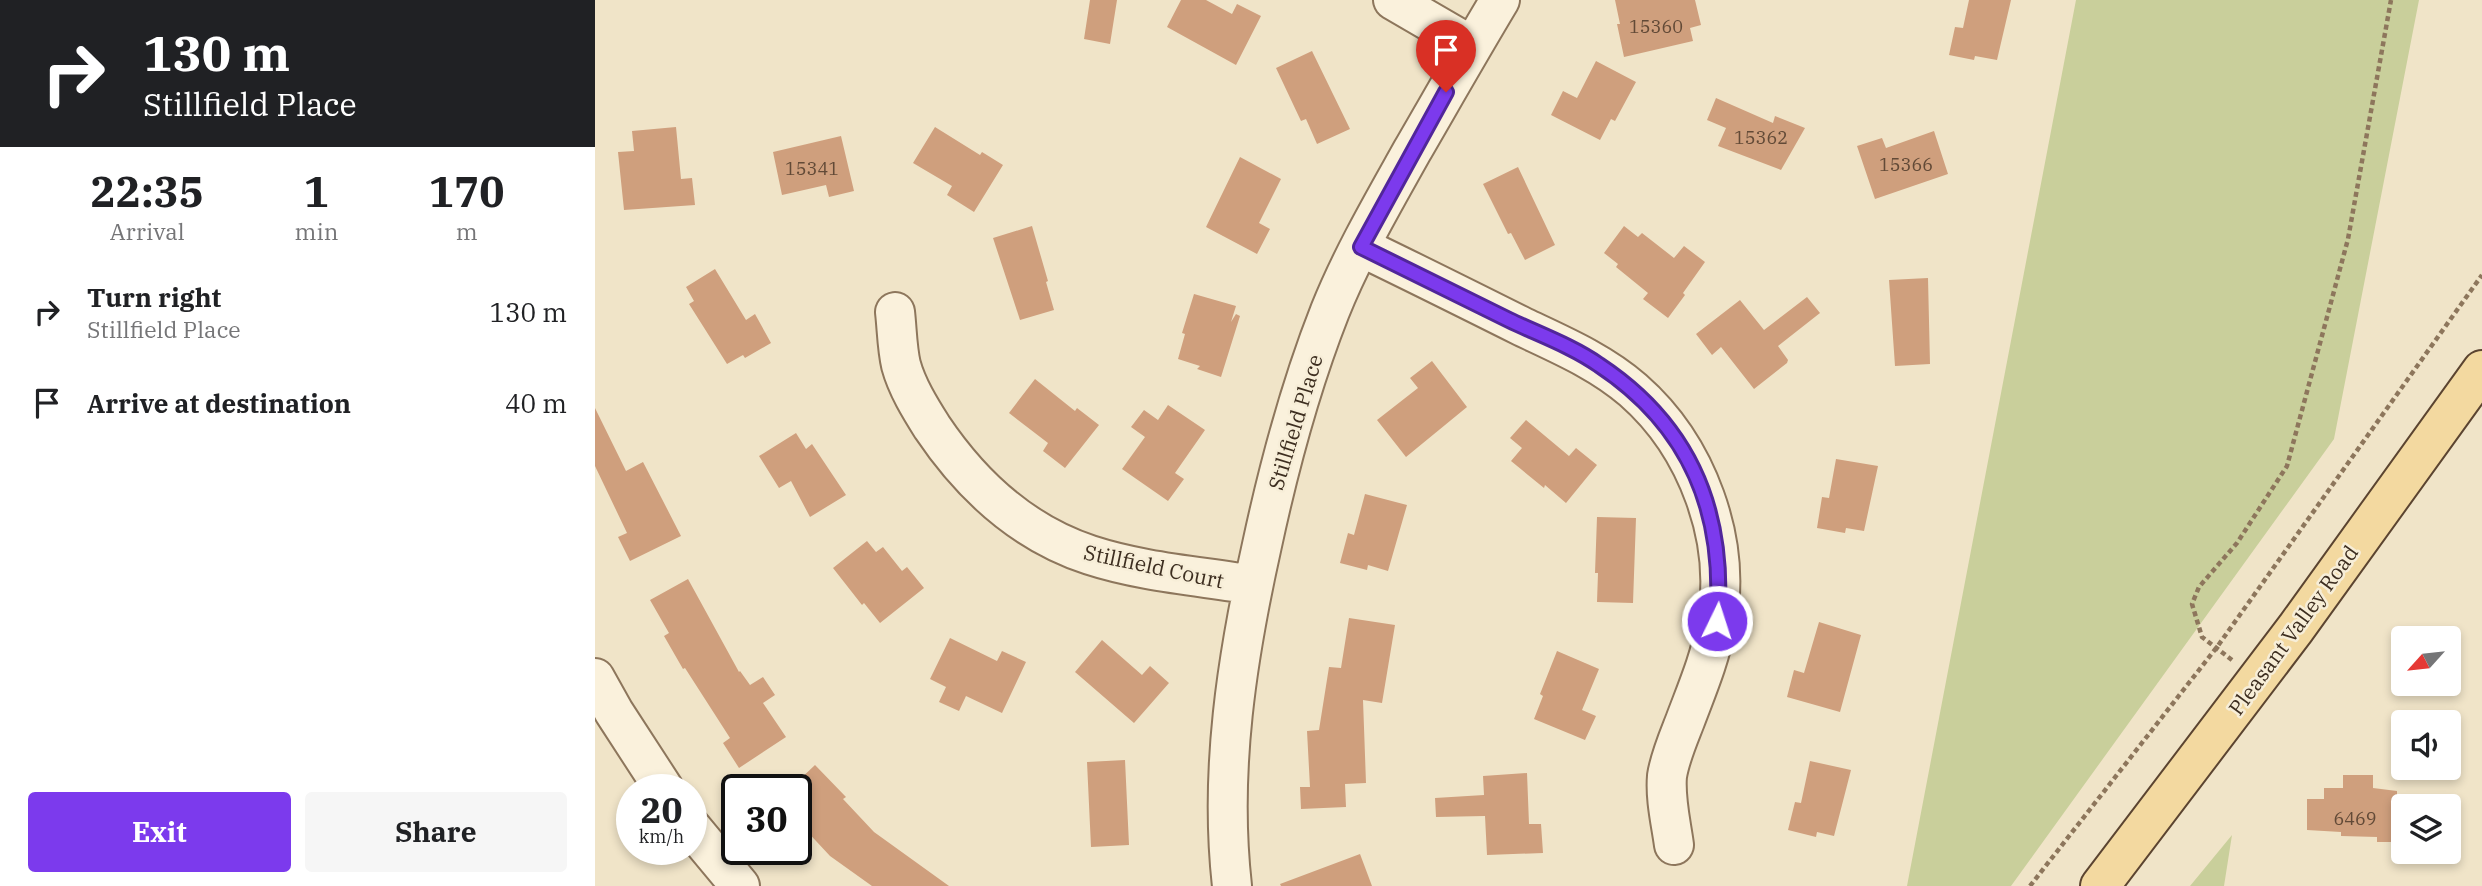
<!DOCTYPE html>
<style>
:root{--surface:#fff;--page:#f6f6f6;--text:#202124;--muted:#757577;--accent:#7c3aed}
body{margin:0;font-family:"IBM Plex Serif",serif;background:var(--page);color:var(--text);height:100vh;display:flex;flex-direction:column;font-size:26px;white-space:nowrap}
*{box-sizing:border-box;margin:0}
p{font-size:23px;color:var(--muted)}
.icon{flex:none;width:38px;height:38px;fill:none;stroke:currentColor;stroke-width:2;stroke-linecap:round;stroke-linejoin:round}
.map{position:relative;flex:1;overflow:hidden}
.panel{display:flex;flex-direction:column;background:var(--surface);width:595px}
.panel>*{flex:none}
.guide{background:#202124;color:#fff;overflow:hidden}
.needle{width:46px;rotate:243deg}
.controls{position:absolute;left:1796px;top:626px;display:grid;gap:14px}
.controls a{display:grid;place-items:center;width:70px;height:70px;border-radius:7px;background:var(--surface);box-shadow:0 4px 10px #0003;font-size:35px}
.speed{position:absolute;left:21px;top:774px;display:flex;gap:14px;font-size:35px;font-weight:700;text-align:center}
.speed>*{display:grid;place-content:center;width:91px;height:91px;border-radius:50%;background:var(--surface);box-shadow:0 4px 10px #0003;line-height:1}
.speed small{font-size:18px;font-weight:400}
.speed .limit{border:4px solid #111;border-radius:10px;background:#fff;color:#111}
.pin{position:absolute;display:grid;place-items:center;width:60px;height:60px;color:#fff;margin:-72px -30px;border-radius:50% 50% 50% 0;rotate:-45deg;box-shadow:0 0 7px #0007}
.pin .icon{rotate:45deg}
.me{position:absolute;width:77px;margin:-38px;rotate:4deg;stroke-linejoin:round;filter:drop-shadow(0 0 5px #0008)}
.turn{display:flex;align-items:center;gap:24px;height:147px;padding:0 28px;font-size:32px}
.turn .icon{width:91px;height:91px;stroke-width:2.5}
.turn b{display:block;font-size:49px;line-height:60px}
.eta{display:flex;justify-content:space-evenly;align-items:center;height:119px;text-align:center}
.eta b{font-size:42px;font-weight:800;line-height:49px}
.action{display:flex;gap:14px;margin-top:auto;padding:14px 28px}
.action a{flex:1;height:80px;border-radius:7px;background:var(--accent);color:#fff;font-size:28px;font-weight:800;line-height:80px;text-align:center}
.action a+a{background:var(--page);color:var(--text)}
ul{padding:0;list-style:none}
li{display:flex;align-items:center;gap:21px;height:91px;padding:0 28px}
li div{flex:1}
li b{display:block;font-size:26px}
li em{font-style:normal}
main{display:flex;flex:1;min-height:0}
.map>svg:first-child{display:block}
.green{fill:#c9cf9b}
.building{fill:#cf9f7d}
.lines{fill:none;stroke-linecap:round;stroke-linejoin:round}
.minor-casing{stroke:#8d765c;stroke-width:42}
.major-casing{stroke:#5b4430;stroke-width:42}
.path{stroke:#8d765c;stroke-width:4.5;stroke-dasharray:5 3.5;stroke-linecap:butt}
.minor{stroke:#faf1dc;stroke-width:38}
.major{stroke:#f3d9a0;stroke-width:38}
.route-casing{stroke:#51269a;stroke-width:18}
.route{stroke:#7c3aed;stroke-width:12}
.labels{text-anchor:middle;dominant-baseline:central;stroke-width:5;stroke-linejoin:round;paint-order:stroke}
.number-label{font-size:18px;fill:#624a37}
.street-label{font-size:21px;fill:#3d2e20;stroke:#f7eed8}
</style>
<main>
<section class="panel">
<div class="guide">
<div class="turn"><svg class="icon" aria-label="right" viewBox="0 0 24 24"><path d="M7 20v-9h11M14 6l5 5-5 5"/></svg><div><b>130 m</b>Stillfield Place</div></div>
</div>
<div class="eta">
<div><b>22:35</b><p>Arrival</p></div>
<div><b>1</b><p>min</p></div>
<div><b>170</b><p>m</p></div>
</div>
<ul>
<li><svg class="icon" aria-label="right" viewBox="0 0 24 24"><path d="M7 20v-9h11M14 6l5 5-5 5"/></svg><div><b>Turn right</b><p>Stillfield Place</p></div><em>130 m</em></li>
<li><svg class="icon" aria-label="arrive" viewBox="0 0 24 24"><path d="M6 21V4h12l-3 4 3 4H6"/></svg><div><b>Arrive at destination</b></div><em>40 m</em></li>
</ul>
<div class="action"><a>Exit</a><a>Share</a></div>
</section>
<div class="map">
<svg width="1887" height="886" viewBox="0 0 1887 886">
<rect width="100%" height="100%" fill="#f0e4c8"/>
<path class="green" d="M1481,0H1824L1739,439L1416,886H1312Z
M1637,835L1629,886H1595Z"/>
<path class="building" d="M495,0H522L515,44L489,39Z
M586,0H611L637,14L642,4L666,16L641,65L572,27Z
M1020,0H1100L1106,25L1095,28L1098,41L1029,57L1022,24H1025Z
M1374,0H1416L1402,60L1380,56L1379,60L1354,55L1360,27L1368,28Z
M717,51L755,129L722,144L711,119L706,121L681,68Z
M1001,61L1041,82L1020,121L1016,119L1005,140L956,115L968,91L982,98Z
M1121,98L1178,123L1180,116L1210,128L1186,170L1123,146L1131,128L1112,120Z
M81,127L86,179L97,178L100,205L29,210L23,152L39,151L37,131Z
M340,127L385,155L387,152L408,165L379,212L352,195L357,186L318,163Z
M1339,131L1353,174L1280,199L1262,146L1287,138L1291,148Z
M246,136L259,191L234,197L231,185L187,195L178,152Z
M645,157L686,179L664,223L675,229L662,254L611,227Z
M923,167L960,245L930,260L916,233L913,234L888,184Z
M437,226L453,281L451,282L459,310L425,320L398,238Z
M1029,226L1043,237L1047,233L1079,258L1089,246L1110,262L1088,293L1090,295L1073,318L1048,299L1053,293L1021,267L1023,264L1009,253Z
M120,269L151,320L160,314L176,343L150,358L148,355L132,364L94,304L99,301L91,287Z
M1333,278L1335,364L1300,366L1294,280Z
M599,294L641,306L636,322L641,314L645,316L626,377L602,369L605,366L583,359L590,334L587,333Z
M1212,297L1225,313L1183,346L1193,360L1192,363L1159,389L1126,347L1117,355L1101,334L1145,300L1169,330Z
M837,361L872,407L811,457L782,420L823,388L815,378Z
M440,379L480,411L482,408L504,425L470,468L448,451L453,443L414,413Z
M573,405L610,430L580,473L589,479L573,501L527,469L550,437L536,427L549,410L563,420Z
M0,408L31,471L48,462L86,536L35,561L23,537L32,533L0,466Z
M931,420L974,456L981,448L1002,465L971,503L950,485L949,488L916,461L927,448L915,438Z
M201,433L211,449L217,444L251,495L215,517L196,481L184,488L164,456Z
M1241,459L1283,466L1269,531L1251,528L1250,533L1222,528L1227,497L1234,498Z
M770,494L812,505L793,571L773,565L772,570L745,563L753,533L759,535Z
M1002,517L1041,518L1038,603L1002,602L1003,573H1000Z
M272,541L281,552L288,547L307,571L312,567L329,588L285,623L269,603L267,605L238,568Z
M93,579L144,672L145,671L155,685L168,677L180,695L168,703L191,737L144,768L128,743L135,738L90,668L88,669L69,636L74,633L55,600Z
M754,618L800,625L787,703L768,700L771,783L750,784L751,807L706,809L705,787H715L712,731L724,730L734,667L746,668Z
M1224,622L1266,635L1245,712L1192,697L1199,670L1209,673Z
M355,638L402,661L407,651L431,662L407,713L371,696L364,711L344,702L351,687L335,679Z
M507,640L547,675L555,666L574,683L539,723L480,672Z
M962,651L1004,669L987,710L1001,716L990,740L939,719L948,696L945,694Z
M530,760L534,845L496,847L492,762Z
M1215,761L1256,770L1239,836L1222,832L1221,837L1193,830L1200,802L1206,803Z
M220,765L251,797L248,799L279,832L354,886H277L235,856L208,827L215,820L201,806V783Z
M932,773L934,824H946L948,853L892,855L890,816L841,817L840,798L889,795L888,776Z
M1748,775H1778V788L1802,791V806H1808V842H1782V837L1746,836V832L1712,830V799H1729V788H1748Z
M765,854L777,886H686L685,884Z"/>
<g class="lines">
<g class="minor-casing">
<path id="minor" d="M798,0L877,46
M766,247C820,273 874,300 928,327C966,345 1006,362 1038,390C1102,446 1138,541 1121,625C1115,659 1102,689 1090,721C1083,739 1075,757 1072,776C1070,799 1076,823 1079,845
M300,312C302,329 302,348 306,365C312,387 325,408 337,427C376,485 428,533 495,555C547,572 604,576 658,585
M0,678L19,712L69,789
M96,827L145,886
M637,886C624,771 642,657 667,545C684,466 705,387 735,311C757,256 788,203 817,151C846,101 875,50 905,0"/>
</g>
<g class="major-casing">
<path id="major" d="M1505,886L1701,628L1887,370"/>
</g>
<path class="path" d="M1637,660L1607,637L1597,604L1604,587L1642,543L1692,466L1753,239L1796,0
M1435,886L1622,647L1887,275"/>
<use href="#minor" class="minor"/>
<use href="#major" class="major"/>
</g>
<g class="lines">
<g class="route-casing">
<path id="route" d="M851,92L766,247C815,271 864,295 914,320C943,334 977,346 1004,365C1096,426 1131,513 1122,621"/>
</g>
<use href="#route" class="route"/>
</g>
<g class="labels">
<g class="number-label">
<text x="1061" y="26">15360</text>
<text x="1166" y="137">15362</text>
<text x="1311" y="164">15366</text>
<text x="217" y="168">15341</text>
<text x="1760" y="818">6469</text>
</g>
<g class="street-label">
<text transform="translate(700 422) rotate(-73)">Stillfield Place</text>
<text transform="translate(559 566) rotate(12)">Stillfield Court</text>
<text transform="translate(1698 630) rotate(-54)">Pleasant Valley Road</text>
</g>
</g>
</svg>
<div class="controls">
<a><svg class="needle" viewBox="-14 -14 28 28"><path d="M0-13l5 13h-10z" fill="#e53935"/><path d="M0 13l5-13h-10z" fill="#757577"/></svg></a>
<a><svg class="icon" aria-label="sound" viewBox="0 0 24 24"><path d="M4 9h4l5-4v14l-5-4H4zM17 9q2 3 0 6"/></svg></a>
<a><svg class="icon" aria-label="layers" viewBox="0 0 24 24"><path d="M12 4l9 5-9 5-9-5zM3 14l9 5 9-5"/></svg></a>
</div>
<div class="speed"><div>20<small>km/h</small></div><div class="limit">30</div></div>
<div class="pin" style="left:851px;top:92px;background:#d93025"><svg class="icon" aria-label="arrive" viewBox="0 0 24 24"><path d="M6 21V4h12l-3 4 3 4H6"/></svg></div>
<svg class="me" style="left:1122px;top:621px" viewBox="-20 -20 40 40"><circle r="17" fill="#7c3aed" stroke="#fff" stroke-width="3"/><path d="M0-11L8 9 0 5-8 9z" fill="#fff"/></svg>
</div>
</main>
